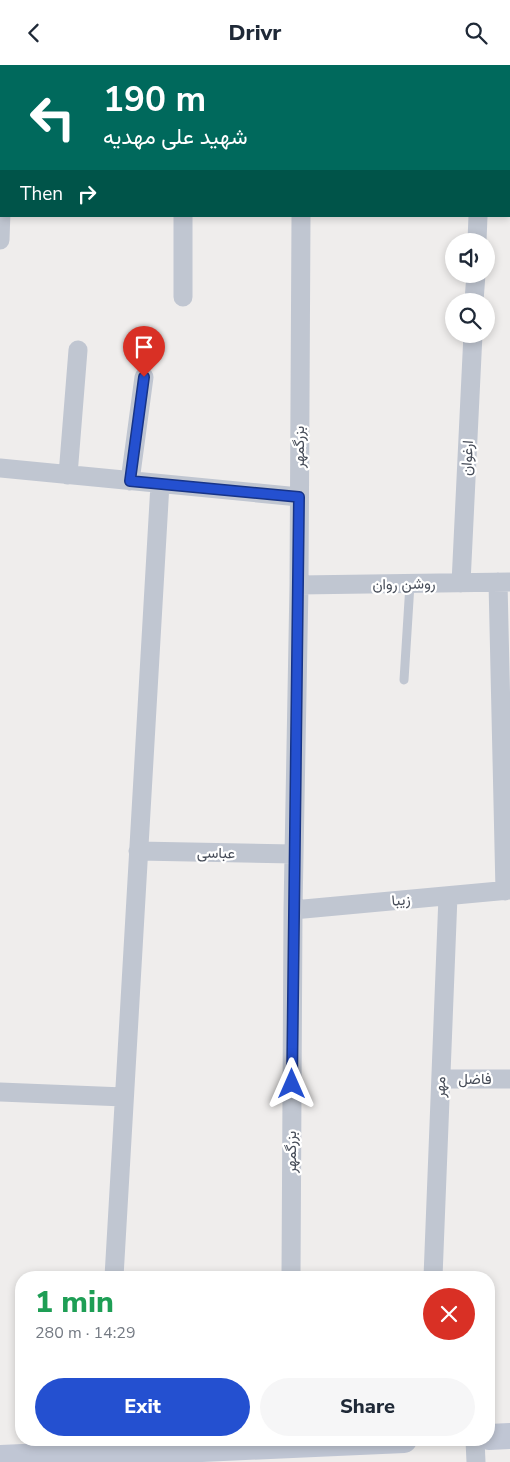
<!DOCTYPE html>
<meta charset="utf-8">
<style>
:root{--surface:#fff;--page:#f6f6f7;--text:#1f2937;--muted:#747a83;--accent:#2450d0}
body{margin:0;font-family:"Nunito Sans",Vazirmatn,sans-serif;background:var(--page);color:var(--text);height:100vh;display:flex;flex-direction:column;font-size:19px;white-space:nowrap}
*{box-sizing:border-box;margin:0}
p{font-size:16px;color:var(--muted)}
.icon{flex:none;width:28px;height:28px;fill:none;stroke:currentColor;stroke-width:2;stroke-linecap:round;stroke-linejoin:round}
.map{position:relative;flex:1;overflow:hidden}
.drawer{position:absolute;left:15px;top:1206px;width:480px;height:175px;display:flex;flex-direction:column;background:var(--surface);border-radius:20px;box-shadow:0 2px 8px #0003}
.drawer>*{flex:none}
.hud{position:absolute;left:0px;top:0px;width:510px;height:152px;box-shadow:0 2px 8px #0003;background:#00695c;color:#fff;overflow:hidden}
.controls{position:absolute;left:445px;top:168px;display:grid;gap:10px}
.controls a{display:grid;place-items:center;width:50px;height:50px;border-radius:50%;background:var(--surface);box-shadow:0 2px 8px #0003;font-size:25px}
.pin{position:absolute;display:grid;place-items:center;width:42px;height:42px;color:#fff;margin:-51px -21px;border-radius:50% 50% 50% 0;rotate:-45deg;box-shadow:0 0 5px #0007}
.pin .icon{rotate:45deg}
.me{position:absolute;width:55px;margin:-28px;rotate:0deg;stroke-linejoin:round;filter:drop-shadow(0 0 4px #0008)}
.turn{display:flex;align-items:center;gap:18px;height:105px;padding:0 20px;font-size:22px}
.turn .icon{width:65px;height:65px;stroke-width:2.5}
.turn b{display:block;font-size:35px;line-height:42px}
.then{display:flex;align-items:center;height:48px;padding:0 20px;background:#0003;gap:10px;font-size:19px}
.round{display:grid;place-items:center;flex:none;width:52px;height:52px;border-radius:26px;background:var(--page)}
.headline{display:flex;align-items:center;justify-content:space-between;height:85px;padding:0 20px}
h1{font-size:30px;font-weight:800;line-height:38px;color:#1e9e55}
.primary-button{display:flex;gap:10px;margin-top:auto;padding:10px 20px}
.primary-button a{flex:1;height:58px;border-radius:30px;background:var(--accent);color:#fff;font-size:20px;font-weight:800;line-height:58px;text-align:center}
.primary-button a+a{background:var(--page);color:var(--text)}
header{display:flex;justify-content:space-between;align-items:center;height:65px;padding:0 20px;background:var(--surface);font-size:22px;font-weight:800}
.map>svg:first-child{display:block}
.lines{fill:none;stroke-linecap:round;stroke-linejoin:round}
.lane{stroke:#c0c6d1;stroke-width:9}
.street{stroke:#c0c6d1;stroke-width:19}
.secondary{stroke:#c0c6d4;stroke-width:26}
.route-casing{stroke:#173487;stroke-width:12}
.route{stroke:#2450d0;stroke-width:9}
.labels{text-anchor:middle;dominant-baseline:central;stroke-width:4.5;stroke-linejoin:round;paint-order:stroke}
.street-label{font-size:15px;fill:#464c58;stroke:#fff}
</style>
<header><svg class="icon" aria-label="back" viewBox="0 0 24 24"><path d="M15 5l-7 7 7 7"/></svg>Drivr<svg class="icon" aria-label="search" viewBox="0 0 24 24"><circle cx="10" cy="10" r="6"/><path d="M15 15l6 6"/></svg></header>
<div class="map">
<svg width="510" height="1397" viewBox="0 0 510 1397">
<rect width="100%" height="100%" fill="#efedec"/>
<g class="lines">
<path class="lane" d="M404,1V0
M404,615L410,519"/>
<path class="street" d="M182,0V1
M99,1V0
M303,1V0
M509,31H510
M0,39H1
M183,151V232
M0,175L1,146
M477,176L478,151
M474,236L476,209
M0,403L299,432
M68,410L78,285
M130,416L144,312
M498,517L505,826
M461,518L473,269
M299,520L510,517
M138,786L294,789
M293,845L510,825
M441,1014H510
M0,1027L124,1032
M114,1212L160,419
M291,1212L293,845L299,520L301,151
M433,1212L448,831
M475,1375L476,1397"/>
<path class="secondary" d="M489,1372L510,1371
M0,1393L404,1375"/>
</g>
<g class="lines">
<g class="route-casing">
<path id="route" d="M144,312L130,416L299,432L292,1019"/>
</g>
<use href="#route" class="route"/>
</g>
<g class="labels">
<g class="street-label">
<text transform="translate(299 382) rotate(-90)">بزرگمهر</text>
<text transform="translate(467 393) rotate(-87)">ارغوان</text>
<text transform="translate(404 519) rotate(-1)">روشن روان</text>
<text transform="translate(216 788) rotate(1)">عباسی</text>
<text transform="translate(401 835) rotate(-5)">زیبا</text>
<text x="475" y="1014">فاضل</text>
<text transform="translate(440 1022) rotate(-88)">مهر</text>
<text transform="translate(291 1087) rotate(-90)">بزرگمهر</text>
</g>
</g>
</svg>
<div class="controls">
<a><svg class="icon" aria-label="sound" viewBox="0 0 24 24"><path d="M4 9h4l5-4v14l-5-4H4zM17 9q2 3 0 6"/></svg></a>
<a><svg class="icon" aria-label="search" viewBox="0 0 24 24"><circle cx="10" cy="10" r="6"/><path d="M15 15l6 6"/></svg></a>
</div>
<div class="pin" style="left:144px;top:312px;background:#d93025"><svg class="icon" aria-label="arrive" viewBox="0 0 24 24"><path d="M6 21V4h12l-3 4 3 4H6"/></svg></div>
<svg class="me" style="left:292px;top:1019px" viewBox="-20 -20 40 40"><path d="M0-17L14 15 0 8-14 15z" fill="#2450d0" stroke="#fff" stroke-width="4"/></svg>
<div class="hud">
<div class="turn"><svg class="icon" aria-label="left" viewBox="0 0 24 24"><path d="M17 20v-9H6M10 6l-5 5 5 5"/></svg><div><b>190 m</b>شهید علی مهدیه</div></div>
<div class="then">Then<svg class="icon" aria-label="right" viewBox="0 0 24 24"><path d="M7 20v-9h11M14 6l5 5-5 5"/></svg></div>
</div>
<section class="drawer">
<div class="headline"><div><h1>1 min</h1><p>280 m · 14:29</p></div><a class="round" style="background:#d93025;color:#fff"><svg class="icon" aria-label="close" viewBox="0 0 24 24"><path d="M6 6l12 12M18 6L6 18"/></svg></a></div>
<div class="primary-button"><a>Exit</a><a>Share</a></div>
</section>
</div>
